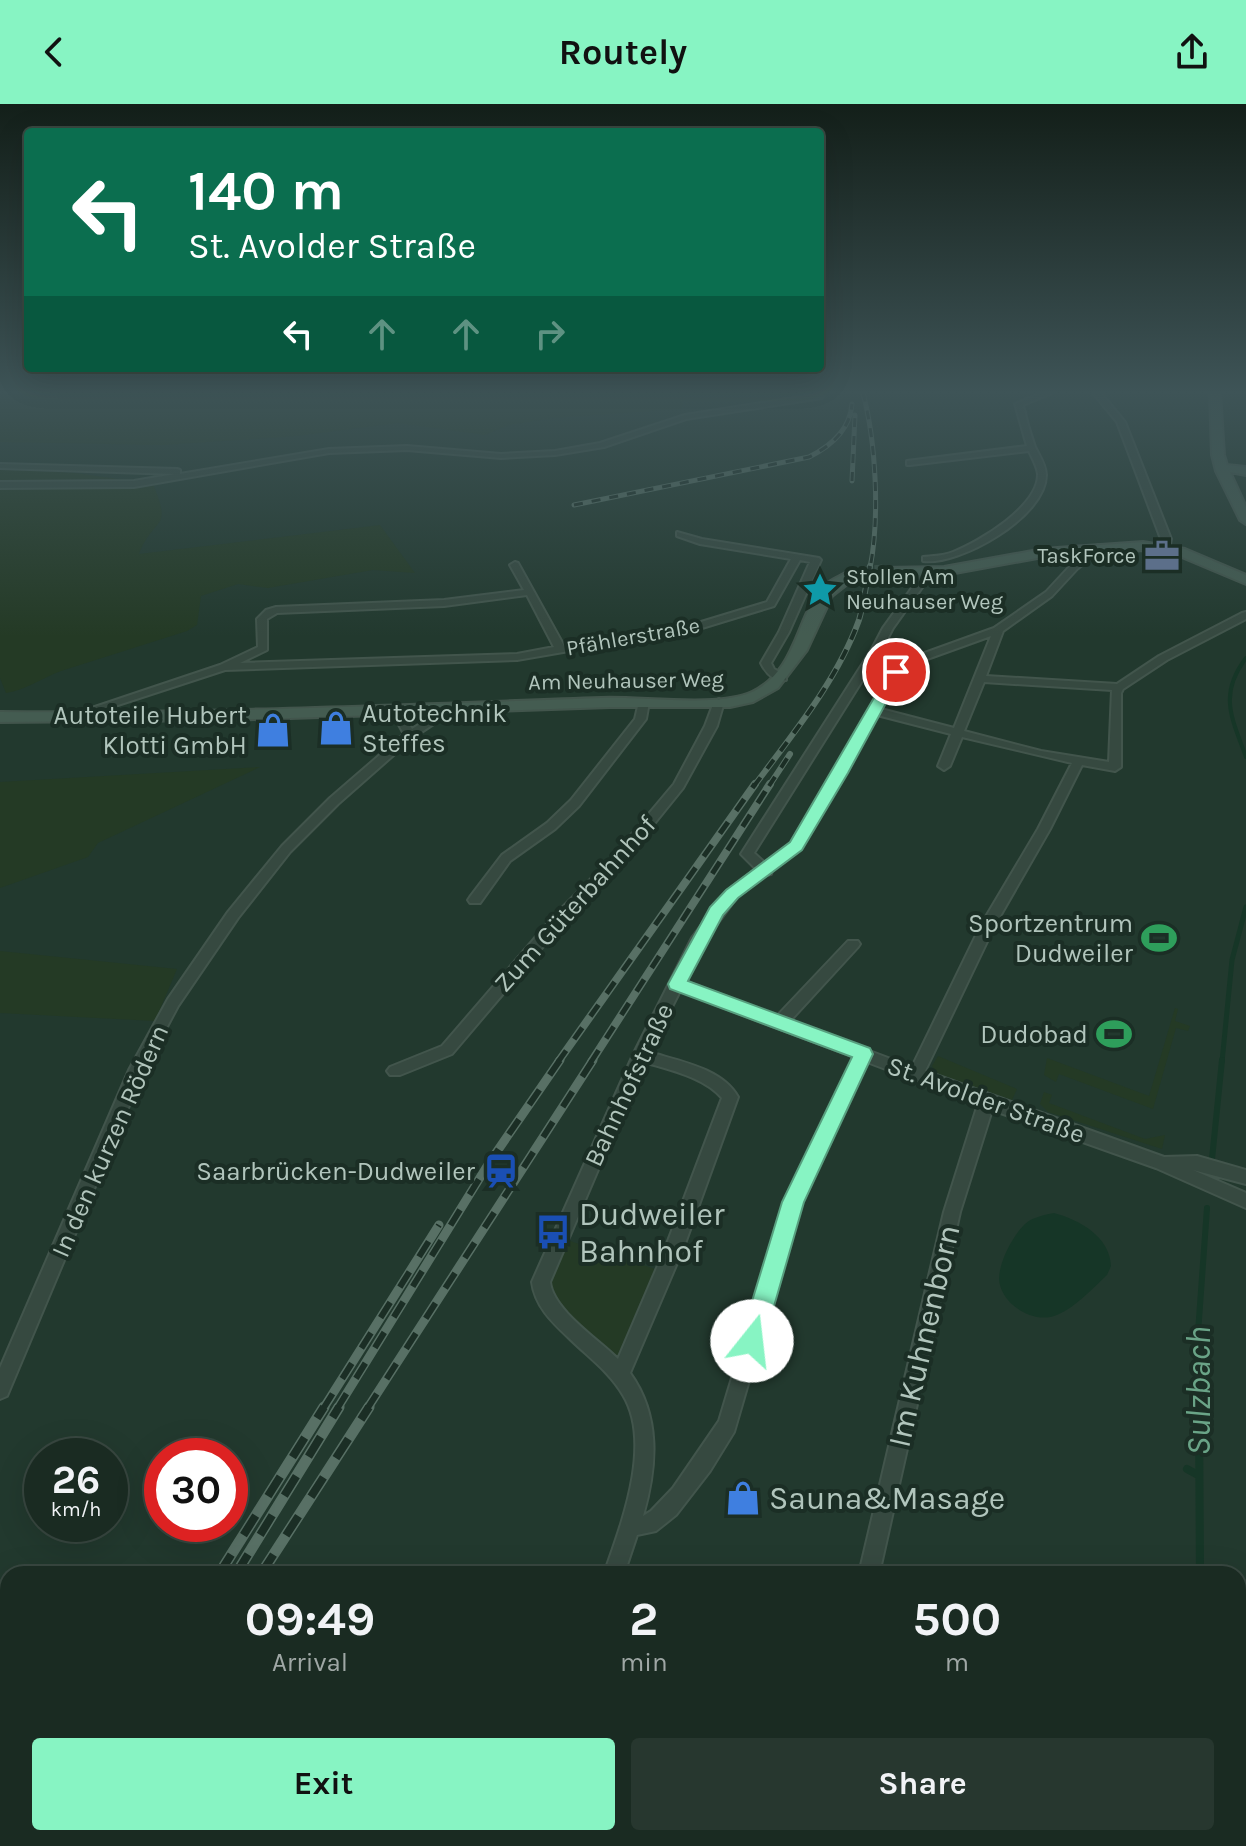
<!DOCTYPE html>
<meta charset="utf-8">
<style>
:root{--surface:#1a2b22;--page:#27372f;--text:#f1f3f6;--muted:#9fa7a5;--line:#384740;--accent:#87f4c3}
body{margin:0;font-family:Karla,sans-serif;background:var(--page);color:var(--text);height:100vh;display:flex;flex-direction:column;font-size:30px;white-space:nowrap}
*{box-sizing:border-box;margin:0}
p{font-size:26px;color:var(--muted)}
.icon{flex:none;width:44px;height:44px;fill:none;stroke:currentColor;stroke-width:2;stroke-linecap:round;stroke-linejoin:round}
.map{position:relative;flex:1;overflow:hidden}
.details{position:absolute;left:0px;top:1462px;width:1246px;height:280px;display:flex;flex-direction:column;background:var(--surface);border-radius:24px 24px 0 0;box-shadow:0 8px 32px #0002,0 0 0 2px var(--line)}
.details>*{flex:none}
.hud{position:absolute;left:24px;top:24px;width:800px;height:244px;border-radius:8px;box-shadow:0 8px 32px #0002,0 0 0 2px var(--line);background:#0b6e4f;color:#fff;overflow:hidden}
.speed{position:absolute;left:24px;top:1334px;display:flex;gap:16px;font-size:40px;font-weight:700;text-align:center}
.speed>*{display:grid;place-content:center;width:104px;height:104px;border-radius:50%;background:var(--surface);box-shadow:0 8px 32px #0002,0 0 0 2px var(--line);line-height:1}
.speed small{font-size:20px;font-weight:400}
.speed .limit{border:12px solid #d22;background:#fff;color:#111}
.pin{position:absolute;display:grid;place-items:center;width:68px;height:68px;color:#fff;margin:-34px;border:4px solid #fff;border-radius:50%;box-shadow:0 2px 8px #0007}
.me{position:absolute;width:88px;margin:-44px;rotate:16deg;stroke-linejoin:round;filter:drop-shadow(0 0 6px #0008)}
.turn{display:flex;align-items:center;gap:28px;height:168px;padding:0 32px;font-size:36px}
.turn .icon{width:104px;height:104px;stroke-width:2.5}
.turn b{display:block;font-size:56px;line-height:68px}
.lanes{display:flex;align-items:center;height:76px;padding:0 32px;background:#0003;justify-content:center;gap:40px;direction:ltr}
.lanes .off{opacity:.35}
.eta{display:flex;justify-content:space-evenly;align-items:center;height:136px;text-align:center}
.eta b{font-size:48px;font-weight:700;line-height:56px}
.primary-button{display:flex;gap:16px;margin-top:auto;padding:16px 32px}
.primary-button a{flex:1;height:92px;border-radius:8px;background:var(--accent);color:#111;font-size:32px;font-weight:700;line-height:92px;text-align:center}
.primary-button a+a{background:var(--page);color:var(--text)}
header{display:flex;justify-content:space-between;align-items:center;height:104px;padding:0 32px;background:var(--accent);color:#111;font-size:36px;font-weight:700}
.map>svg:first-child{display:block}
.green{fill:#243a25}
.water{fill:#163627}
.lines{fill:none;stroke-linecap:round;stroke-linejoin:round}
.stream-far3{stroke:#163627;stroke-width:4}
.stream-far2{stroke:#163627;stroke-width:5}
.stream-far1{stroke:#163627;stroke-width:6}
.stream{stroke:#163627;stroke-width:8}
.secondary-tunnel{stroke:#374e43;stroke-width:15;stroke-dasharray:15 8;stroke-linecap:butt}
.street-casing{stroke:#42554c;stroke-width:4}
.secondary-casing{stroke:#42554c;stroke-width:4}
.street{fill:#364940;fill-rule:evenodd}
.secondary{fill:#445c51;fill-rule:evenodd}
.rail-far4-casing{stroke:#587065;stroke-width:5}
.rail-far3-casing{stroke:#587065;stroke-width:6}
.rail-far2-casing{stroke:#587065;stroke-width:8}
.rail-far1-casing{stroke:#587065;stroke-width:9}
.rail-casing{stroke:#587065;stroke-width:11}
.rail-far4{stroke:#1b2e25;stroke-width:3;stroke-dasharray:9;stroke-linecap:butt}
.rail-far3{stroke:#1b2e25;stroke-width:4;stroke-dasharray:11;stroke-linecap:butt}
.rail-far2{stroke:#1b2e25;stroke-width:5;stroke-dasharray:14;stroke-linecap:butt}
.rail-far1{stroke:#1b2e25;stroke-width:6;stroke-dasharray:18;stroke-linecap:butt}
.rail{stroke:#1b2e25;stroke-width:8;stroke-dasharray:23;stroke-linecap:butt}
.route{fill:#87f4c3;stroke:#589f7f;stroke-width:2}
.labels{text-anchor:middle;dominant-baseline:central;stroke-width:8;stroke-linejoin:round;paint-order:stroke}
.far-poi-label{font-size:22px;fill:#b1c5bc;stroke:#1b2e25;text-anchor:end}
.far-street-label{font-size:22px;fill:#b1c5bc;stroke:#1b2e25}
.poi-label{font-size:26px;fill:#b1c5bc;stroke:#1b2e25;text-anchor:end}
.street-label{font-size:26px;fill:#b1c5bc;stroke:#1b2e25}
.near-poi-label{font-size:32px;fill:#b1c5bc;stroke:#1b2e25;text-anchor:start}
.near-street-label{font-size:32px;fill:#b1c5bc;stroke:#1b2e25}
.near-water-label{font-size:34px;font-style:italic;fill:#6aa487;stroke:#1b2e25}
</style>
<header><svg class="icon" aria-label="back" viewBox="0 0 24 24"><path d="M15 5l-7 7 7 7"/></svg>Routely<svg class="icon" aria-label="share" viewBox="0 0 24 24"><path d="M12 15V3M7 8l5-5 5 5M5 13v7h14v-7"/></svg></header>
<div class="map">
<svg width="1246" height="1742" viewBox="0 0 1246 1742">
<rect width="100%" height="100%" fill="#22392e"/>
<path class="green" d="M0,289H686L681,305L553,314L509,321L485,331L398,319L297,332L163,341L0,338Z
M0,365L76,369L153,380C173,428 154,411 139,450L380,421L415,469L373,466L268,484L238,480L201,492L197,521L187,527L61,567C42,574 26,586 6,589L0,574Z
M260,663L98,739L88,753L0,784V678Z
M0,847L177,865L155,917L0,909Z
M1175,904L1178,905L1175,917L1190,922L1188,927L1176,924L1153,1005L1059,970L1056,978L1044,971L1047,954L1149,992Z
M938,952L1017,985L1012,996L936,969L932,962Z
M1044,988L1052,991L1049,999L1145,1035L1165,1031L1162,1045L1048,1008L1040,1000Z
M570,1137L655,1165L619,1257C602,1241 549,1201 551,1177C552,1164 564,1149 570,1137Z
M595,1734H696L714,1742H593Z
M842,1734H1129L1136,1737L1135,1742H839Z"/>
<path class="water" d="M1054,1109C1080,1116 1110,1133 1111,1162L1107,1171C1092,1185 1073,1206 1054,1212C1034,1219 1005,1202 1000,1181C995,1164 1013,1131 1025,1120C1033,1113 1044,1111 1054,1109Z"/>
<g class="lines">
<path class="stream-far3" d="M1246,554C1218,591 1232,614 1246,653"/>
<path class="stream-far2" d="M1222,958L1232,856L1246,803"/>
<path class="stream-far1" d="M1212,1055L1222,956
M1199,1305L1198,1229L1207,1104"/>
<path class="stream" d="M1199,1303L1200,1470
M1187,1365L1198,1371
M1192,1734V1742"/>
<path class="secondary-tunnel" d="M852,471L883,468"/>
<g class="street-casing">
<path id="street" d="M1041,289H1052L1023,301C1026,315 1030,329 1035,343C1039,351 1046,361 1046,371C1046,413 959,462 923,457V453C933,452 943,452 953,448C979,438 1039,402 1038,370C1037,362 1032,354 1029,347L910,361H907V357L1027,342L1015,300Z
M1093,289H1101L1125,318L1171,435L1169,446L1161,444V435L1117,318Z
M819,290L823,292L822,294L686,315L604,343L555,351L501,354L407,346L329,349L134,383L0,384V378L134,377L175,370L0,364V360L177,365L180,366V370L329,345L407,342L501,350L555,347L600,339L685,311Z
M677,428L702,435L819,454L821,456L789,528L771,559L774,565L786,572V576C774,578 766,569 761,559L779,528L810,458L800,456L774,502L702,524L517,556L225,566L72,616H64L62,614L220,561L258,543L257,515L266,506L276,503L444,496L524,486L510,461L515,458L518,459L564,542L701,518L767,498L791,455L700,440L677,432ZM527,491L554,543L517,550L240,559L267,546V515L277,509L444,502Z
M1098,441L1106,443L1077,465L1052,492L1003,527L986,572L1117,580L1159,552L1242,509L1246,508V515L1167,556L1123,585L1121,589V663L1115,667L1082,661L1050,725L995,821L925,967L1164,1053L1197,1052L1246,1066V1080L1193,1066L1246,1089V1104L1156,1064L992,1006L960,1108L879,1470H859L944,1108L978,1000L867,958L801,1098L734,1328L710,1367L676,1411L656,1427L637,1431L624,1470H604C621,1421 653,1340 623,1291C610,1268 587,1252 568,1233C552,1218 535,1202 532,1178L633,951L692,834L727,787L756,765L741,750L872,545L883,524L925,466L933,468L893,524L882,545L754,749L765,759L791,739L897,559L994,524L1046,488L1071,461ZM991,532L954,624L881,605L905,563ZM984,578L1112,586L1109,658L1041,647L964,627ZM877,611L951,630L938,662L944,666L950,662L962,633L1072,659L1038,725L981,821L912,963L790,917L858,843L860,840L858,837H848L777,912L684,877L705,836L737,793L766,771L771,770L772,766L800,745ZM680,887L854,953L785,1098L719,1317L673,1384L651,1407L643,1412C657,1363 661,1312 630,1269L683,1145L738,993C722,964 678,957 649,948ZM644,958C670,966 704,973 722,994L665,1145L618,1255C598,1235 553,1206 550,1178Z
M644,595L649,598L646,615L579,702L555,725L510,757L480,799H470L468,796L470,793L502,751L547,719L571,696L635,615L639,598Z
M719,595L724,598L717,622L683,684L620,762L563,819L452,950L400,971H390L387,967L390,963L442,942L553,813L610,756L674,680L705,622L714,598Z
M452,600L457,603L456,605L414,633L338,700L290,748L238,814L178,902L144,966L7,1292L0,1295V1264L129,966L168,895L228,808L282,742L330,694L404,630L398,619L381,608V604C394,602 406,614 412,625Z
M514,1734H538L535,1742H511Z"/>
</g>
<g class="secondary-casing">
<path id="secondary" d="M1210,289H1220L1224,351L1227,361L1246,363V371L1230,368L1246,403V420L1240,416L1216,367L1212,351Z
M1143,438L1185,445L1246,471V480L1177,451L1143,446L1043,453L944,471L883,472L876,468L883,464L944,463L1043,445Z
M847,468L859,471L832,492L807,546L778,584L753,598L730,603H610L229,616L0,618V608C200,610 400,601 601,594C641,592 716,604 752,588C799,566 796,508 826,480C832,475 841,472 847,468Z"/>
</g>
<use href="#street" class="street"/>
<use href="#secondary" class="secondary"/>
<g class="rail-far4-casing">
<path id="rail-far4" d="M863,289C876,338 880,414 870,464
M852,377L855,311
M574,401L809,353C831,342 850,326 852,300"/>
</g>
<g class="rail-far3-casing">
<path id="rail-far3" d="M754,682C792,631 837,577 859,516C864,499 866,479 870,462
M769,682L790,650"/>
</g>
<g class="rail-far2-casing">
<path id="rail-far2" d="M558,958L755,680
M591,958L770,680"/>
</g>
<g class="rail-far1-casing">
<path id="rail-far1" d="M323,1305L439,1121
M337,1305L489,1059L560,956
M367,1305L593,956"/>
</g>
<g class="rail-casing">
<path id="rail" d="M219,1470L324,1303
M236,1470L339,1303
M261,1470L369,1303
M41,1742L46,1734
M63,1742L68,1734
M86,1742L91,1734"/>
</g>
<use href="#rail-far4" class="rail-far4"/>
<use href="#rail-far3" class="rail-far3"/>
<use href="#rail-far2" class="rail-far2"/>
<use href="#rail-far1" class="rail-far1"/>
<use href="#rail" class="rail"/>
</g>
<linearGradient id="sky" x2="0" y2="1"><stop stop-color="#131f19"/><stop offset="0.54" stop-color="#3e5457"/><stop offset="1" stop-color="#3e5457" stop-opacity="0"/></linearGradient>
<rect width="1246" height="533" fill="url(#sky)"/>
<path class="route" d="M896,564L903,568L848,669L802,746L738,794L723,811L688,877L870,944L873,950L804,1098L764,1237L760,1245L752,1248L744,1245L740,1237L782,1098L852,953L670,885L668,880L710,803L726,786L790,738L889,568Z"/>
<defs>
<g id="office-bare" transform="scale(2.76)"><path d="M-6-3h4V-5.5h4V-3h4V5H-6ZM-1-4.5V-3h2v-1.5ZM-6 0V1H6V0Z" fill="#5c6f8a" stroke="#1b2e25" stroke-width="2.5" paint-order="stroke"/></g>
<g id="sight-bare" transform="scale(2.76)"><path d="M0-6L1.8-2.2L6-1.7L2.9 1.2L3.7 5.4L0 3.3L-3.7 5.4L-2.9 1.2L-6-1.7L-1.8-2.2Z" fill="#0f9aa8" stroke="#1b2e25" stroke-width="2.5" paint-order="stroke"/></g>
<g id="shop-bare" transform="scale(2.76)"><path d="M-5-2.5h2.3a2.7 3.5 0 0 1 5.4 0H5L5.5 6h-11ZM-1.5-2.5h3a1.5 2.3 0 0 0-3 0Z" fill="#3f7fe0" stroke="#1b2e25" stroke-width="2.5" paint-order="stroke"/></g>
<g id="stadium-bare" transform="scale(2.76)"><path d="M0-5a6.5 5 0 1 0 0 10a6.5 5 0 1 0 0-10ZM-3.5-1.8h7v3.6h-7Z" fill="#2e9e5b" stroke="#1b2e25" stroke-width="2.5" paint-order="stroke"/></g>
<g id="station-bare" transform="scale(2.76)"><path d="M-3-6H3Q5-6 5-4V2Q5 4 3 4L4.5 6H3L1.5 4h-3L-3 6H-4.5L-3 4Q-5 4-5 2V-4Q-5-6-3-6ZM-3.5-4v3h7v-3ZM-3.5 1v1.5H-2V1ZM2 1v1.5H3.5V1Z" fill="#1a4fb4" stroke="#1b2e25" stroke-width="2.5" paint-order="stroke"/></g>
<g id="bus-bare" transform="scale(2.76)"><path d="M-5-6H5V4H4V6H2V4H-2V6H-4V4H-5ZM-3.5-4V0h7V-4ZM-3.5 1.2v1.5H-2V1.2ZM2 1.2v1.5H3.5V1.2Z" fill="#1a4fb4" stroke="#1b2e25" stroke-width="2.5" paint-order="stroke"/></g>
</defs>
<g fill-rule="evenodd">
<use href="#office-bare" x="1162" y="452"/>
<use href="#sight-bare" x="820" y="486"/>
<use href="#shop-bare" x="336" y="624"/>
<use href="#shop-bare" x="273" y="626"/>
<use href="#stadium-bare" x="1159" y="834"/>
<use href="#stadium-bare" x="1114" y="930"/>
<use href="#station-bare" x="501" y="1067"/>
<use href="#bus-bare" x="553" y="1128"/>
<use href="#shop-bare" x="743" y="1394"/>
</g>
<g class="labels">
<g class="far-poi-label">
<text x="1136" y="452">TaskForce</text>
<text x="846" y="473" text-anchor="start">Stollen Am<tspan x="846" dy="25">Neuhauser Weg</tspan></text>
</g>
<g class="far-street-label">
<text transform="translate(633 533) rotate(-10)">Pfählerstraße</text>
<text transform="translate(626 577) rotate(-1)">Am Neuhauser Weg</text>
</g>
<g class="poi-label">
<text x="362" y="609" text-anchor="start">Autotechnik<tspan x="362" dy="30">Steffes</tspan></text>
<text x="247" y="611">Autoteile Hubert<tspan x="247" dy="30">Klotti GmbH</tspan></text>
<text x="1133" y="819">Sportzentrum<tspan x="1133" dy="30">Dudweiler</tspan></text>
<text x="1088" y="930">Dudobad</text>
<text x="475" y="1067">Saarbrücken-Dudweiler</text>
</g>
<g class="street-label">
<text transform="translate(575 800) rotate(-48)">Zum Güterbahnhof</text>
<text transform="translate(629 981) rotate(-65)">Bahnhofstraße</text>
<text transform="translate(986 996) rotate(20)">St. Avolder Straße</text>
<text transform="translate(110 1037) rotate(-66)">In den kurzen Rödern</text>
</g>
<g class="near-poi-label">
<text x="579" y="1110">Dudweiler<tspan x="579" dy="37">Bahnhof</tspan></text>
<text x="769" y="1394">Sauna&amp;Masage</text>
</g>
<g class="near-street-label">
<text transform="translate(924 1232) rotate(-77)">Im Kuhnenborn</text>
</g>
<g class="near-water-label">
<text transform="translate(1199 1287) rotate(-90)">Sulzbach</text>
</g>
</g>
</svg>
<div class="speed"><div>26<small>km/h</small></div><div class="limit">30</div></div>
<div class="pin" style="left:896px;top:568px;background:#d93025"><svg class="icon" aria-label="arrive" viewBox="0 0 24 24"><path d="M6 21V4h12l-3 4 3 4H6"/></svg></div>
<svg class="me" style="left:752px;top:1237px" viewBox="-20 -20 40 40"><circle r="19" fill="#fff"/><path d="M0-13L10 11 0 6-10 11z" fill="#87f4c3"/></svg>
<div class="hud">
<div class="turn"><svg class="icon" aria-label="left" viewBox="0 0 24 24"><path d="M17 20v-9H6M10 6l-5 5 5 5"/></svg><div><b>140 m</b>St. Avolder Straße</div></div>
<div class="lanes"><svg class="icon" aria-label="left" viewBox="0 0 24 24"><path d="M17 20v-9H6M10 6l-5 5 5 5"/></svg><svg class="icon off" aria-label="ahead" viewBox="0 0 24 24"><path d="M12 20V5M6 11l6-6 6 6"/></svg><svg class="icon off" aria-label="ahead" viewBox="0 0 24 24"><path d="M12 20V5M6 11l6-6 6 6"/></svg><svg class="icon off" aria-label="right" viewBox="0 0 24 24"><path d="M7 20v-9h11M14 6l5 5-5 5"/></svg></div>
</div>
<section class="details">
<div class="eta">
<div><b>09:49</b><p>Arrival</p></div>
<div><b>2</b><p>min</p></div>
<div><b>500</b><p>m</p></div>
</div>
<div class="primary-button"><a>Exit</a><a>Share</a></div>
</section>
</div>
